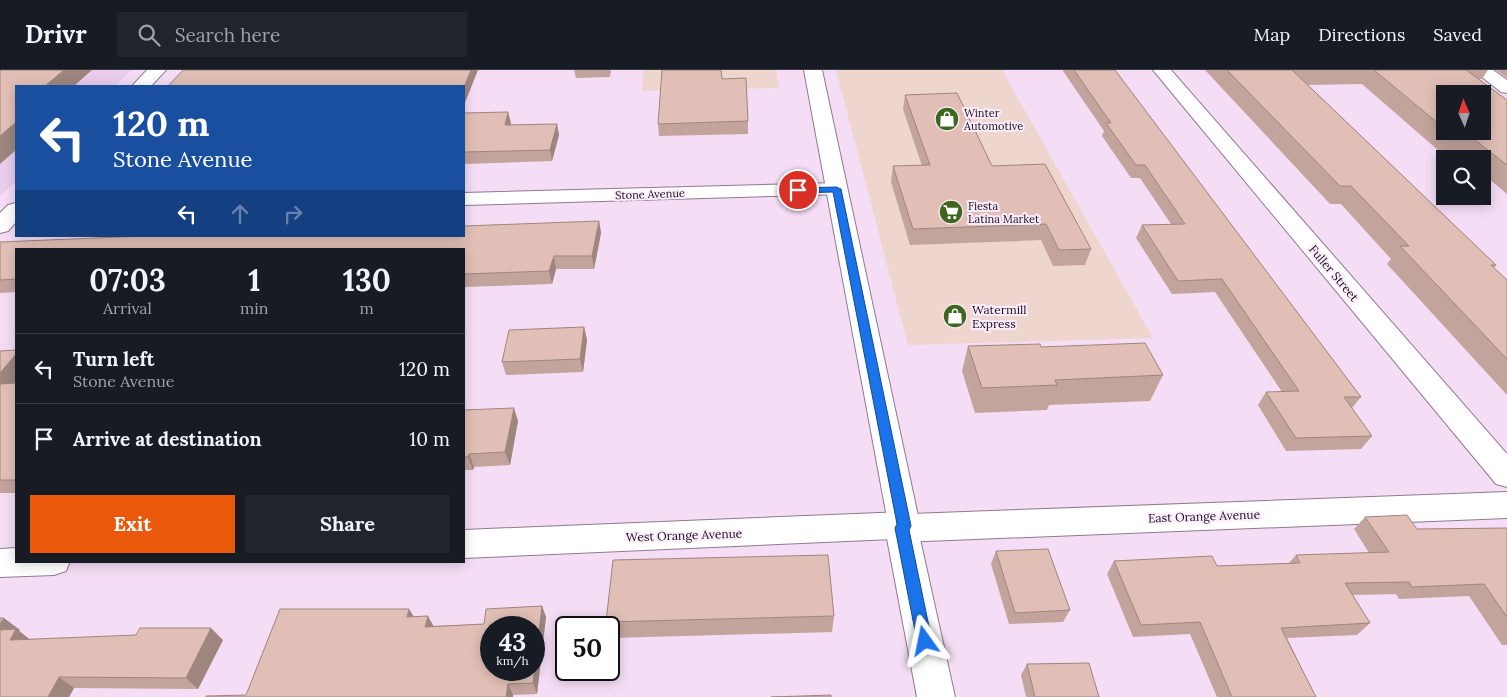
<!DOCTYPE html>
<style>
:root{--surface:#171b24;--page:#20242c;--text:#f1f3f6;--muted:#9ea1a6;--line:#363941;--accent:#ea580c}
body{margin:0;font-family:Lora,serif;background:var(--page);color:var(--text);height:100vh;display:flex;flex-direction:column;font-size:19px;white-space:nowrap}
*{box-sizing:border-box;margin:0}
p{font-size:16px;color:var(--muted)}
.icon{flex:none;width:28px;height:28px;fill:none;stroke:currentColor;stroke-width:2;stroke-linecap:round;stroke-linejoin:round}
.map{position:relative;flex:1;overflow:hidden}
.sheet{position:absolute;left:15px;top:178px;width:450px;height:315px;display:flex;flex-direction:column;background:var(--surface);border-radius:0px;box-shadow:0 2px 12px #0003}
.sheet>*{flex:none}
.banner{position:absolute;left:15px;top:15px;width:450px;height:152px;border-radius:0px;box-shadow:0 2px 12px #0003;background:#1a4fa0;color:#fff;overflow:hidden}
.needle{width:32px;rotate:357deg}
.tools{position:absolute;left:1436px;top:15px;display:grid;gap:10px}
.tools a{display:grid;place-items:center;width:55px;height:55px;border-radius:0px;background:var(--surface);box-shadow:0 2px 12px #0003;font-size:25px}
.speed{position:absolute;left:480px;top:546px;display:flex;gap:10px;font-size:25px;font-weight:700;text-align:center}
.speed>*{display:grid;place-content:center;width:65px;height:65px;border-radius:50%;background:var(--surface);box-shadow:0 2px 12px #0003;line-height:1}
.speed small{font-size:12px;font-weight:400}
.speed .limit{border:2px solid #111;border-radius:8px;background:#fff;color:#111}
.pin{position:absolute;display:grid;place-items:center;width:42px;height:42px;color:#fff;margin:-21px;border:2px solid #fff;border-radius:50%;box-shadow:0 1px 5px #0007}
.me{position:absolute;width:55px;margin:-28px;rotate:348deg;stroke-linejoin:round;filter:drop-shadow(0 0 4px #0008)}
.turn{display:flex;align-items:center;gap:18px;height:105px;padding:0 15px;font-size:22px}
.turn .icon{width:65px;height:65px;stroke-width:2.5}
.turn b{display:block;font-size:35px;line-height:42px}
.lanes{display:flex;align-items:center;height:48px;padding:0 15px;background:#0003;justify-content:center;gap:25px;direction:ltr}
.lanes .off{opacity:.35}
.eta{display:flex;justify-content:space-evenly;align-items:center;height:85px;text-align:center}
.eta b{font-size:30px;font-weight:700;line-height:35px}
.action{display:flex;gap:10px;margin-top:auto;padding:10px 15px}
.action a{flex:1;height:58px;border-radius:0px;background:var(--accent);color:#fff;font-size:20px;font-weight:700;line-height:58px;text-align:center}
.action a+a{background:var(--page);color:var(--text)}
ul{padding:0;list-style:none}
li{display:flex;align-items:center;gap:15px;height:70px;padding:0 15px;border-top:1px solid var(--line)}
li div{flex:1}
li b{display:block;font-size:19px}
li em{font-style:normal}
header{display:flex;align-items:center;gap:30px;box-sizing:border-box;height:70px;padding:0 25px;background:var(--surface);border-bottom:1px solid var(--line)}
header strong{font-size:24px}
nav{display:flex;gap:28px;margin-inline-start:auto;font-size:18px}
.search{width:350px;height:45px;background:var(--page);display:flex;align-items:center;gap:12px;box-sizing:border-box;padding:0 18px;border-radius:0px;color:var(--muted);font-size:19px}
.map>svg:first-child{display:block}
.commercial{fill:#eed5cd}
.built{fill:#eacdec}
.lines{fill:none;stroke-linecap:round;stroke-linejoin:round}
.street-casing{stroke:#907a90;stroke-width:2}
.secondary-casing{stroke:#907a90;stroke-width:2}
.street{fill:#fff;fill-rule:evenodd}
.secondary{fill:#fff;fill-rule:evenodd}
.wall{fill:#c2a49d;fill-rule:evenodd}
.shaded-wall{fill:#9e867f}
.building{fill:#e1bfb6;stroke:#9e867f;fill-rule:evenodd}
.route{fill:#1a73e8;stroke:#114b97}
.labels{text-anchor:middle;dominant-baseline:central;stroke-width:4;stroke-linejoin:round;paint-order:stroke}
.far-poi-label{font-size:11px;fill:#170f18;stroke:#fcedfc;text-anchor:start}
.far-street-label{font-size:11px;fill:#170f18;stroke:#fcedfc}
.street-label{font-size:12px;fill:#170f18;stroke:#fcedfc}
.poi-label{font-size:12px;fill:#170f18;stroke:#fcedfc;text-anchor:start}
</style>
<header>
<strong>Drivr</strong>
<div class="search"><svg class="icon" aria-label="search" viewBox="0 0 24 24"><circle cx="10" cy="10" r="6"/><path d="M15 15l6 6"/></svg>Search here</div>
<nav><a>Map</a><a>Directions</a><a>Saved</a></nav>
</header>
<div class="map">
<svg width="1507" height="627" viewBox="0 0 1507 627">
<rect width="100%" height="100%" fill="#f4ddf5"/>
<path class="commercial" d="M644,0H776L779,18L642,21Z
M836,0H1002L1153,268L908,275Z"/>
<path class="built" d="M0,0H132L115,16H16V111L0,126Z"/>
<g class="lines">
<g class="street-casing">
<path id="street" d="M147,0H166L151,16H132Z
M1153,0H1171L1507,384V417L1496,414Z
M1473,0H1493L1507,10V23L1501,22Z
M836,113L844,114L847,119L844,124L464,135V123Z
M16,133V152L8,161L0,163V143L8,135Z
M1507,422V448L901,472L893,469L464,488V460L904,442L911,444Z
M16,478V491H70L66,501L54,505L0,507V479Z"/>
</g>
<g class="secondary-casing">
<path id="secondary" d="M804,0H822L920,455L918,460L955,627H917L885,458L888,453Z"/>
</g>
<use href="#street" class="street"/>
<use href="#secondary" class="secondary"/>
</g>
<path class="wall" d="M574,0H611L610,7L576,8Z
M1063,0H1115L1361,327L1352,338L1372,366L1361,379L1286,381L1258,335L1266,322H1282L1215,222L1172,224L1136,168L1142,155L1171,154L1140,108H1131L1102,66L1104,61L1063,1Z
M1205,0H1488L1482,9H1479L1507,30V124L1482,103V89H1465L1455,80L1439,81L1362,14L1308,15L1496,195L1494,198L1507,210V325L1387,194L1391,189L1341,134H1330ZM1445,24L1482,61H1445Z
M1496,0H1507V8Z
M722,9L748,51V64L659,66L658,54Z
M905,25L992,96L1091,179L1085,195L1053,196L1041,170L910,175L891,112L893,96H922L903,39Z
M464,43L511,53V55L557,54L559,65L552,91L464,94Z
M599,151L601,163L594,199H556L552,214L464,217V179H16V222L0,223V172L464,166Z
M584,257L587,270L583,302L506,305L502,292Z
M968,276L1041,277L1163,305L1150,331L1049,335L1047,340L975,343L962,301Z
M0,281L14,313H16V423H0Z
M464,340L518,351L510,395L474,397L473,400H464Z
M1365,447L1417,459L1507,458V575H1502L1469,526L1399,529L1396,524L1353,525L1370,553L1357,565L1287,568L1316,627H1217L1190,564L1133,567L1107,504L1114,491L1217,496L1289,493L1296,485L1369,483L1354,459Z
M996,481L1070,540L1063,552L1009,554L991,494Z
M542,536L546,547L537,624L513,625V627H206L246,625L414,546L434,556L484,554Z
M834,546L832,562L611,568L609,558H608L606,552Z
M0,548L20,560L19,561L29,569L223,570L198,619L74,618L69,627H0Z
M1027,594L1099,627H1026L1021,605Z"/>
<path class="shaded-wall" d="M64,0H92L74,16H45Z
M471,0H478L464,35V17Z
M508,42L511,53L507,66L505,55Z
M16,52V80L0,94V66Z
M557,54L559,65L552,91L550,80Z
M599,151L601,163L594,199L592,186Z
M554,186L556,199L552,214L549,201Z
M584,257L587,270L583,302L580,289Z
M16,284V311L3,327L0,323V303Z
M514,338L518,351L510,395L505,382Z
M469,384L474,397L473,400L468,387Z
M542,536L546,547L537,624L533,613Z
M409,539L416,550L407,547Z
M428,546L434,557H425Z
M4,548L20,560L19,561L32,571L25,581L0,562V554Z
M211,558L223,570L198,619L186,608Z
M59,607L74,618L69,627H48Z
M508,614L513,625V627H506Z"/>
<path class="building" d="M0,0H64L45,16H16V52L0,66Z
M183,0H471L464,17L168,16Z
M662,0H721L722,9L746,8L748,51L658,54Z
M1074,0H1115L1361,327H1344L1372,366L1296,368L1266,322L1299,321L1222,209L1178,211L1142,155L1185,154L1145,95H1136L1106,53H1111Z
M1227,0H1292L1496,195H1491L1507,210V289L1400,176H1409L1351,116H1340Z
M1374,0H1466L1507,30V95L1466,63L1450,64L1447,61H1482V24H1445V59Z
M957,23L992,96L1045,94L1091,179L1059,180L1046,154L913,159L893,96L930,95L905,25Z
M508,42L505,55L557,54L550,80L464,82V43Z
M599,151L592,186H554L549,201L464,204V179H16V209L0,210V172L143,166H464V156Z
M584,257L580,289L502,292L509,260Z
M1145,273L1163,305L1055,310L1057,315L982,318L968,276L1040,274L1041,277Z
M16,280V284L0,303V281Z
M16,313V410H0V314Z
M514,338L505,382L469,384L468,387H464V340Z
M1407,445L1417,459L1507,458V547L1484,514L1412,517L1409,512L1345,513L1370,553L1281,558L1316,627H1232L1200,552L1141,555L1114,491L1212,486L1217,496L1300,493L1296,485L1389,482L1365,447Z
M1048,479L1070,540L1015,543L996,481Z
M828,485L834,546L606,552L613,490Z
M542,536L533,613L508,614L506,627H206V626L246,625L280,539H409L407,547L428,546L425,557L484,554L486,539ZM491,558H534V600H491Z
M0,548H4L0,554Z
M140,558H211L186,608L59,607L48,627H0V560L16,559L10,570L136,565Z
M1089,593L1099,627H1035L1027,594Z
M831,625V627H771Z"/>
<path class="route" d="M836,117L841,119L911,456L909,460L932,571L930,576L925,578L919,576L917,571L895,458L897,454L833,122L798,123L794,120L798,118Z"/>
<defs>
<g id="shop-disc" transform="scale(1.25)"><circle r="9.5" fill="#3f651f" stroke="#fcedfc"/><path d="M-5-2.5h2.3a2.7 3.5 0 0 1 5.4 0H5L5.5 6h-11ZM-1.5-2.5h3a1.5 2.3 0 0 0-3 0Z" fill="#fff"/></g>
<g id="supermarket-disc" transform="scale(1.25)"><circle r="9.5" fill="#3f651f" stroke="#fcedfc"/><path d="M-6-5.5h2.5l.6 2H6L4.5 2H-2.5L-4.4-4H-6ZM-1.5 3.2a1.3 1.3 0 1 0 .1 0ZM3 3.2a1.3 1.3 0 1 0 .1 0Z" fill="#fff"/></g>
</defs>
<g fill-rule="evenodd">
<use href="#shop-disc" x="947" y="49"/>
<use href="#supermarket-disc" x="951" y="142"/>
<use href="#shop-disc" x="955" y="246"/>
</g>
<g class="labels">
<g class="far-poi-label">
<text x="964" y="43">Winter<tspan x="964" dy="13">Automotive</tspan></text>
<text x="968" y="136">Fiesta<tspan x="968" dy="13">Latina Market</tspan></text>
</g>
<g class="far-street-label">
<text transform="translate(650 124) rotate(-2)">Stone Avenue</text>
</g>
<g class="street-label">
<text transform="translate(1334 203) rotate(50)">Fuller Street</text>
<text transform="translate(1204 446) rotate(-2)">East Orange Avenue</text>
<text transform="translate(684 465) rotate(-2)">West Orange Avenue</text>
</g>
<g class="poi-label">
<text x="972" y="239">Watermill<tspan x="972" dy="14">Express</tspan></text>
</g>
</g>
</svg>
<div class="tools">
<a><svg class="needle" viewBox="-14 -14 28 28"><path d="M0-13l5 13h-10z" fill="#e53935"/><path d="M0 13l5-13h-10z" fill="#9ea1a6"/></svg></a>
<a><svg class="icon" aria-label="search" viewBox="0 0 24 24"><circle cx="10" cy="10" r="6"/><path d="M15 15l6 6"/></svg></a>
</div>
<div class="speed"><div>43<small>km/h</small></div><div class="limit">50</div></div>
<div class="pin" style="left:798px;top:120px;background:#d93025"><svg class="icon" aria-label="arrive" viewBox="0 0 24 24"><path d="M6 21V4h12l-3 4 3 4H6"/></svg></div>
<svg class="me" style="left:925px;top:571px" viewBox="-20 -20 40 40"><path d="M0-17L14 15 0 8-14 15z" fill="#1a73e8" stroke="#fff" stroke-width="4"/></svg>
<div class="banner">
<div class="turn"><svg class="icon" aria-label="left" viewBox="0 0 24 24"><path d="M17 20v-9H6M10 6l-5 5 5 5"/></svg><div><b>120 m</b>Stone Avenue</div></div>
<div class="lanes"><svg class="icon" aria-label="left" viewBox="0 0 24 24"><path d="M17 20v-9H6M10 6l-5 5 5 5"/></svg><svg class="icon off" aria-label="ahead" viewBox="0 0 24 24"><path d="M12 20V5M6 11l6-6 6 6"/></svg><svg class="icon off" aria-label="right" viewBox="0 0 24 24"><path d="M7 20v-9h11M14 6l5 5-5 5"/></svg></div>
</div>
<section class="sheet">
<div class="eta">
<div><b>07:03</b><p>Arrival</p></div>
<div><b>1</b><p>min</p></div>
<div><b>130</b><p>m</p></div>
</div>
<ul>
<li><svg class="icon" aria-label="left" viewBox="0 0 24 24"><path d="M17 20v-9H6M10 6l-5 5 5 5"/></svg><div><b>Turn left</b><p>Stone Avenue</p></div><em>120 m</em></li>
<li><svg class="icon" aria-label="arrive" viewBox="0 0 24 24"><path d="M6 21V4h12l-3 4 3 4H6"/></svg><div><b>Arrive at destination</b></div><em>10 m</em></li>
</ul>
<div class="action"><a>Exit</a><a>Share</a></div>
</section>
</div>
